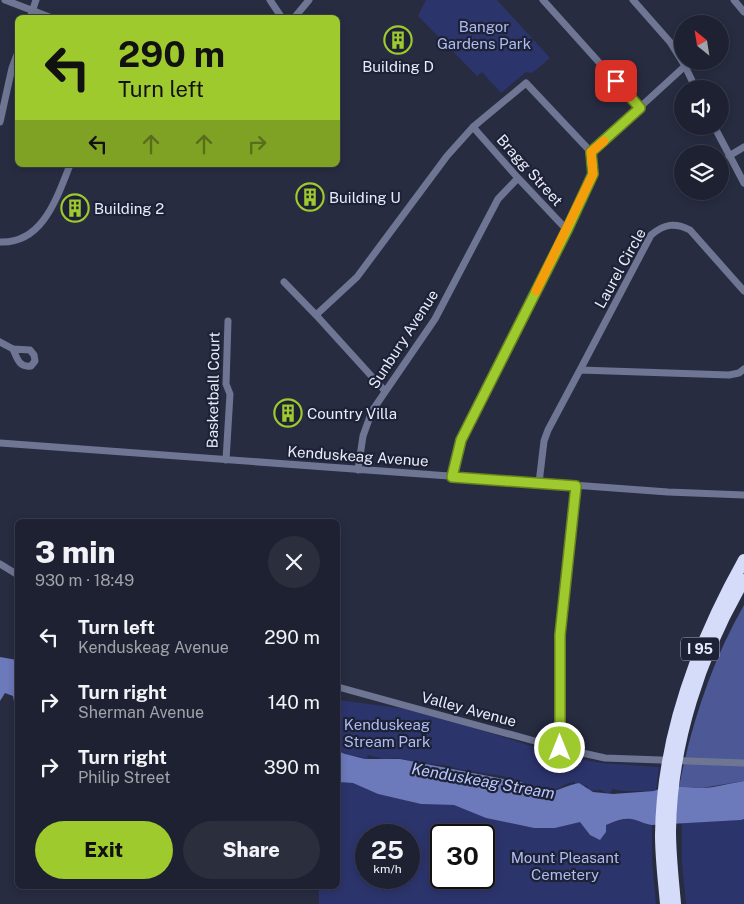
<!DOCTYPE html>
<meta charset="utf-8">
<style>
:root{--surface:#1e2131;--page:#2b2e3d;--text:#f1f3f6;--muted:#a1a3ab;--line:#3c3e4d;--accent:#9fca2e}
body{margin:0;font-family:"Public Sans",sans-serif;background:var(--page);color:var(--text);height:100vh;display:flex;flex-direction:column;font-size:19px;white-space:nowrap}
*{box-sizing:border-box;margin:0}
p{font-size:16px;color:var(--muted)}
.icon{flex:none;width:28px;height:28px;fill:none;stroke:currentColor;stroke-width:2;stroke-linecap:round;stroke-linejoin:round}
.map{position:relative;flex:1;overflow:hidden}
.panel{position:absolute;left:15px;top:519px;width:325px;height:370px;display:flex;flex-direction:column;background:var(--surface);border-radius:8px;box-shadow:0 2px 8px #0003,0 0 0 1px var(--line)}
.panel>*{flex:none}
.hud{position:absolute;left:15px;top:15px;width:325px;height:152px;border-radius:8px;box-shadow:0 2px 8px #0003,0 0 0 1px var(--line);background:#9fca2e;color:#111;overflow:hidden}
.needle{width:32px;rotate:330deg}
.fabs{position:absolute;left:674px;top:15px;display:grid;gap:10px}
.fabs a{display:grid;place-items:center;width:55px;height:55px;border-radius:50%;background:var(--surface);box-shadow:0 2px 8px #0003,0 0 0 1px var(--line);font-size:25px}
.speed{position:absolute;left:355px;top:824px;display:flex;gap:10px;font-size:25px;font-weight:700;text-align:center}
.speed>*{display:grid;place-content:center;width:65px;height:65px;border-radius:50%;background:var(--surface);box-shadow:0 2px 8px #0003,0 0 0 1px var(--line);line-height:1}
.speed small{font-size:12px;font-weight:400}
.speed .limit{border:2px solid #111;border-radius:8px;background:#fff;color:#111}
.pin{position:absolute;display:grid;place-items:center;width:42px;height:42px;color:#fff;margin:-21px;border-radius:10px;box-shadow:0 2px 8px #0006}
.me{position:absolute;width:55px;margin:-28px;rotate:0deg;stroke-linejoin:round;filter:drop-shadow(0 0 4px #0008)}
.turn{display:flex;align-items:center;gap:18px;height:105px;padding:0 20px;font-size:22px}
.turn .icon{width:65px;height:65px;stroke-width:2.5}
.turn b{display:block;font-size:35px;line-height:42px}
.lanes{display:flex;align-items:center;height:48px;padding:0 20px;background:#0003;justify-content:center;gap:25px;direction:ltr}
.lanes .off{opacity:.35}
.round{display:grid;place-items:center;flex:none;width:52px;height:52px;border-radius:26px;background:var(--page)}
.head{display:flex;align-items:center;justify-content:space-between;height:85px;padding:0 20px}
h1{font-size:30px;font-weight:800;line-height:38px}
.primary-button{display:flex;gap:10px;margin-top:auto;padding:10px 20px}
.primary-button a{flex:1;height:58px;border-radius:30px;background:var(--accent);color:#111;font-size:20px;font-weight:800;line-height:58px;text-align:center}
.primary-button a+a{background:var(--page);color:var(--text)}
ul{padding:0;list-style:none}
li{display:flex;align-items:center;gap:15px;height:65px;padding:0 20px}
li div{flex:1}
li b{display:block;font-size:19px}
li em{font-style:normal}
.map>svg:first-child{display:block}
.green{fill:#2c346c;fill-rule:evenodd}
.forest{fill:#4d5896}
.water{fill:#6c79ba}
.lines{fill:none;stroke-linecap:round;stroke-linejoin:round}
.minor{stroke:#6f7693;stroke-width:7}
.motorway{stroke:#d5dcf9;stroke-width:12}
.route-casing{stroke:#67831e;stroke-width:12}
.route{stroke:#9fca2e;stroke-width:9}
.slow{stroke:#f59e0b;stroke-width:9}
.labels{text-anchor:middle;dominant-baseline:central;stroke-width:4.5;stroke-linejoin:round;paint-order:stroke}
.shield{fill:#1e2236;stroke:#abafbf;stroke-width:1}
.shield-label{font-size:14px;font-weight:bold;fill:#e8ecfa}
.park-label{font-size:15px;fill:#afbcf2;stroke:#1e2236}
.poi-label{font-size:15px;fill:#e8ecfa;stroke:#1e2236;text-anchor:start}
.street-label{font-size:15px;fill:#e8ecfa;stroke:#1e2236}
.water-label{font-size:16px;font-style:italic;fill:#bbc8ff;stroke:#1e2236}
</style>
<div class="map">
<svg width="744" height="904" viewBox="0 0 744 904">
<rect width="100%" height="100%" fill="#282c41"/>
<path class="green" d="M426,0H497L550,58L532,73L526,72L501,93L482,72L477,76L418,16Z
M338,700L399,708L441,717L559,755L600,763L659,767L656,791H623L613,789L609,794L601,790L589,791L587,786L575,784V782C567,782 564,786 556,789C551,791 542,791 537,791L535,793L512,779L503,776L463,770L444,765L419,763L399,758L384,759L368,755L367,758L370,759L366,760C363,757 355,755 351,757L338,751Z
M338,782L353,783L378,794L421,804L454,805L486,818L534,828H555L580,821L590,835L606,832V825C614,822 622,819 631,819C638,820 644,824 652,825V861L656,904H319V886H338ZM366,835H409V878H366ZM441,835H484V878H441Z
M744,819V904H686L682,863V823L741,820Z"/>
<path class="forest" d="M744,605V781L702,788L679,787C691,724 712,661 744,605Z"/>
<path class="water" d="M0,657L17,660V708L15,707L13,696L5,693L0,701Z
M338,751L345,754L365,759H400L504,779C513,779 522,781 530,787C532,788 534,791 536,792C550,796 566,785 579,783L593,792L613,794L654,791C669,784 686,788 701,788C715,788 730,783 744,781V819L741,820L652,825C644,824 638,820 631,819C622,818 614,822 606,825V832L600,840L590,835L580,822L555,828H534L486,818L454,805L421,804L378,794L353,783L338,782Z"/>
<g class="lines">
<path class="minor" d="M5,0L52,18
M270,0L282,18
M543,0L640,108
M633,0L670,42L685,66L696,89
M734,0L744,12
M30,18L36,0
M294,18L309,0
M0,122L12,68L18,52
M714,126L744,183
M473,127L518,178L567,230
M591,152L685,66
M729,156L744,147
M0,242C43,244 57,197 70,165
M284,282L316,315L385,391
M744,291L690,230C675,222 664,224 651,235L580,370L729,375L739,373L744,369
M316,315L357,277L447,156L473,127L526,83L591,152L593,175L567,230L461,440L452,477
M0,342L13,349L30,350L34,355L35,361L31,366C19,368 17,358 13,349
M0,443L668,492L744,495
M226,460L230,394L226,384L228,321
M358,470L363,436L372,411L435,319L498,199L518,178
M539,483L544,441L548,430L580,370
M0,564L18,575
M338,687L560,748L605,758L744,763
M560,748L559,635L576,486"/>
<path class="motorway" d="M666,904C664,881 661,858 661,835C662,738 697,644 744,560
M675,904C673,880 670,856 670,831C671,744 700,655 744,580"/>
</g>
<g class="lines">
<g class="route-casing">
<path id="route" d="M560,748V635L576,486L452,477L461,440L567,230L593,174L591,152L640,108L616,81"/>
</g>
<use href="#route" class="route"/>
<path class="slow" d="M536,291L593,174L591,152L604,141"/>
</g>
<defs>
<g id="building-ring" transform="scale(1.4375)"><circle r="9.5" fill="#1e2236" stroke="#9fca2e" stroke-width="1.5"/><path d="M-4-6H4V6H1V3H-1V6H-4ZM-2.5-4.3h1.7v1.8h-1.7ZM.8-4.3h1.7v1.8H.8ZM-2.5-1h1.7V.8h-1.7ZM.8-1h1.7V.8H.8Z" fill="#9fca2e"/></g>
</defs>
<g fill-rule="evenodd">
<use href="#building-ring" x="398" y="40"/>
<use href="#building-ring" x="310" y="197"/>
<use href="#building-ring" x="75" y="208"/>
<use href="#building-ring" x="288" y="413"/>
</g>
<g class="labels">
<rect class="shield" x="681" y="637.5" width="38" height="23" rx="4"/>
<g class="shield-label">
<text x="700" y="649">I 95</text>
</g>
<g class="park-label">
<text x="484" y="26">Bangor<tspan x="484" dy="17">Gardens Park</tspan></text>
<text x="387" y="724">Kenduskeag<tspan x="387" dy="17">Stream Park</tspan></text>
<text x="565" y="857">Mount Pleasant<tspan x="565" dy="17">Cemetery</tspan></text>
</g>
<g class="poi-label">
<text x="398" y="66" text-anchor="middle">Building D</text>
<text x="329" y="197">Building U</text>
<text x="94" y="208">Building 2</text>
<text x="307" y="413">Country Villa</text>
</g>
<g class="street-label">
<text transform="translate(530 170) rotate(48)">Bragg Street</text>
<text transform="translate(620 268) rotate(-61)">Laurel Circle</text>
<text transform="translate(403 339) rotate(-57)">Sunbury Avenue</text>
<text transform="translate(213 390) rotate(-89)">Basketball Court</text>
<text transform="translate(358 456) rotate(4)">Kenduskeag Avenue</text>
<text transform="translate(469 709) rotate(15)">Valley Avenue</text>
</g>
<g class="water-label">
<text transform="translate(483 781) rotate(10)">Kenduskeag Stream</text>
</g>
</g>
</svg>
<div class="fabs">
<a><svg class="needle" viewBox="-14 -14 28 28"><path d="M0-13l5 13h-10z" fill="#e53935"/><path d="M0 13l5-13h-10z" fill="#a1a3ab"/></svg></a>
<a><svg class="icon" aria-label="sound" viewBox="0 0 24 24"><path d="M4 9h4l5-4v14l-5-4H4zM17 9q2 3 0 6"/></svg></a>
<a><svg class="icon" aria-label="layers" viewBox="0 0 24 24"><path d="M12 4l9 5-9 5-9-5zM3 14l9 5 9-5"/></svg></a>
</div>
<div class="speed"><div>25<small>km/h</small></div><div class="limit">30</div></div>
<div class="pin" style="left:616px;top:81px;background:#d93025"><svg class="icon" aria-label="arrive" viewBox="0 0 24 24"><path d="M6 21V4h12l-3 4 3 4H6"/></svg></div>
<svg class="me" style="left:560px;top:748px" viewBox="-20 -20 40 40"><circle r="17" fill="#9fca2e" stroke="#fff" stroke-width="3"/><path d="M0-11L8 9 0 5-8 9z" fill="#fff"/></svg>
<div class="hud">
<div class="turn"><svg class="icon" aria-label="left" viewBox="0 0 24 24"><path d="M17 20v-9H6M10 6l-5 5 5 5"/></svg><div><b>290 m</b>Turn left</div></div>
<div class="lanes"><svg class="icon" aria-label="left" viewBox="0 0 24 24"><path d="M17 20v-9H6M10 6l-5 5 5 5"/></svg><svg class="icon off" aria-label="ahead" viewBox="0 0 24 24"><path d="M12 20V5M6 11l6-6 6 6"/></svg><svg class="icon off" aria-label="ahead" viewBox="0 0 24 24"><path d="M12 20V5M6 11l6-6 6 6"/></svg><svg class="icon off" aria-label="right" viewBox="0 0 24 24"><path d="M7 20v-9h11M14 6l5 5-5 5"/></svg></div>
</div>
<section class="panel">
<div class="head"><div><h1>3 min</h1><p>930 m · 18:49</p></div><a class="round"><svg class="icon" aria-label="close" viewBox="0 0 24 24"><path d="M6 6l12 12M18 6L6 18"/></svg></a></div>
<ul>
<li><svg class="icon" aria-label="left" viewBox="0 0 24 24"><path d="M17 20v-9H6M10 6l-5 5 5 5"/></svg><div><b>Turn left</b><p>Kenduskeag Avenue</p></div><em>290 m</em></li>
<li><svg class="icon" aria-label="right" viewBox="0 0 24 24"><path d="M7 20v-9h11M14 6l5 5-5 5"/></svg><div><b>Turn right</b><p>Sherman Avenue</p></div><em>140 m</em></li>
<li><svg class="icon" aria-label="right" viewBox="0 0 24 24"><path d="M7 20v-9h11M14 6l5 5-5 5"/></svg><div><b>Turn right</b><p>Philip Street</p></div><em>390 m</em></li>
</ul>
<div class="primary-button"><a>Exit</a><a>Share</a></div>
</section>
</div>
